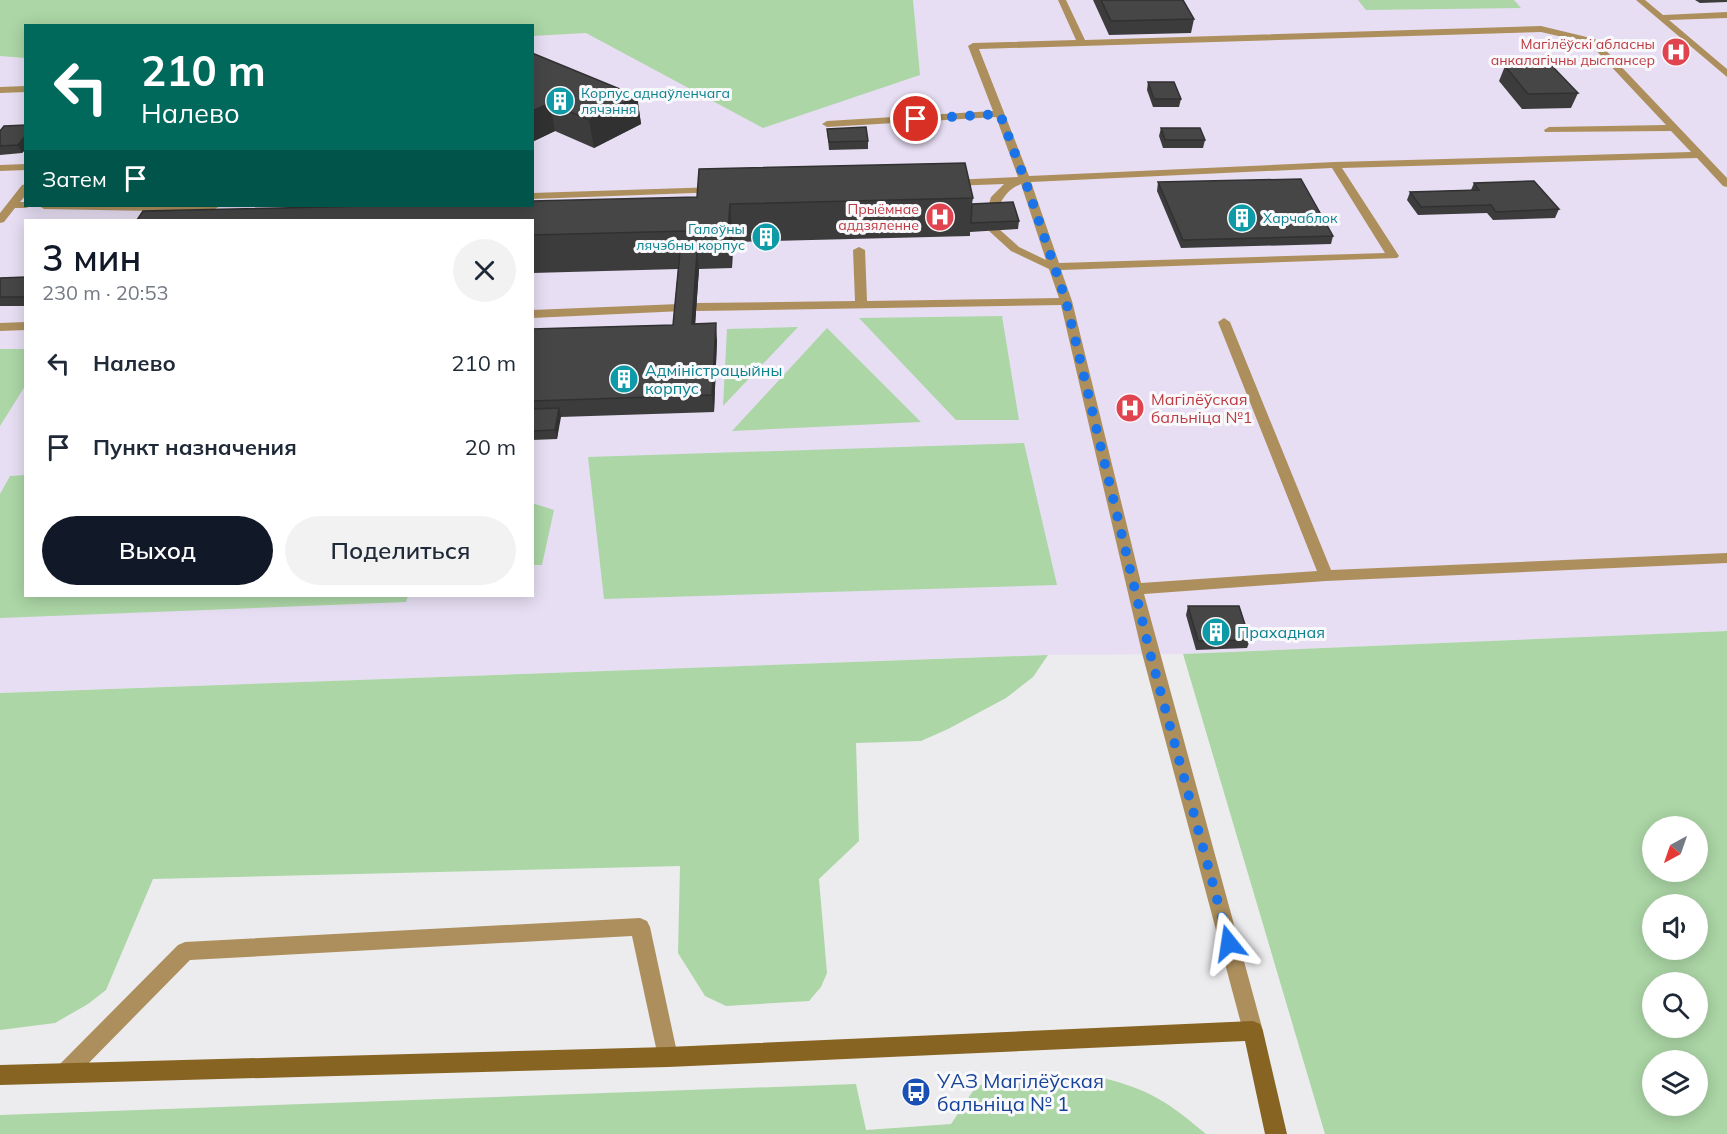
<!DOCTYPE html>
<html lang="ru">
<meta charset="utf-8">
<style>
:root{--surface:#fff;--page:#f2f2f3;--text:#1f2937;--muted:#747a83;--accent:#111827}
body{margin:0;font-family:Mulish,sans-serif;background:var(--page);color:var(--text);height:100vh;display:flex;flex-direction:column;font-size:22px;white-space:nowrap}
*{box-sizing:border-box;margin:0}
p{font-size:20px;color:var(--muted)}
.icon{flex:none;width:33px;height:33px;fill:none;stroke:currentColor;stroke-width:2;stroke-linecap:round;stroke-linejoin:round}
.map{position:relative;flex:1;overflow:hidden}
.drawer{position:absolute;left:24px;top:219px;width:510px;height:378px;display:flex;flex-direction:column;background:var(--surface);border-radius:0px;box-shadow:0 3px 15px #0003}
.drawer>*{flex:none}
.top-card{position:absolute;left:24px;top:24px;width:510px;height:183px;border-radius:0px;box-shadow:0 3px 15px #0003;background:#00695c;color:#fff;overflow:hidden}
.needle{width:39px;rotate:220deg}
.buttons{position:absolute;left:1642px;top:816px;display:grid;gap:12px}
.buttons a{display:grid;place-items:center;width:66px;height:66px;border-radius:50%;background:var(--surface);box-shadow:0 3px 15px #0003;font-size:30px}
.pin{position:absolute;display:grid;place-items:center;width:51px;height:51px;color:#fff;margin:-26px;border:3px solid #fff;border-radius:50%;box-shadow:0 2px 6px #0007}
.me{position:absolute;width:66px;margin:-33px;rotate:345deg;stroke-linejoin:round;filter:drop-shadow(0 0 4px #0008)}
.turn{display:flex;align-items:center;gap:21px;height:126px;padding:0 18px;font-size:27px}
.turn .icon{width:78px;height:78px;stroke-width:2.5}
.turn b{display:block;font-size:42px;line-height:51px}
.then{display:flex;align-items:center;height:57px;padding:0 18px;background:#0003;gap:12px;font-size:22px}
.round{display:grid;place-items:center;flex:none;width:63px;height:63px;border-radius:32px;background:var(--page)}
.headline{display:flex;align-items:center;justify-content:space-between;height:102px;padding:0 18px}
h1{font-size:36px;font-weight:600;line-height:45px;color:var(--accent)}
.button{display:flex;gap:12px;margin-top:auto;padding:12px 18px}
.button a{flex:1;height:69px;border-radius:36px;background:var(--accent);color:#fff;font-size:24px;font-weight:600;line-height:69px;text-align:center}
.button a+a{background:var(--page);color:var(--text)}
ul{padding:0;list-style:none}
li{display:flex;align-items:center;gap:18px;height:84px;padding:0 18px}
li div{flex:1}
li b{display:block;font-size:22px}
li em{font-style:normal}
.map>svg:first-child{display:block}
.medical{fill:#e7def3;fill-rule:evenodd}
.green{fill:#acd6a6;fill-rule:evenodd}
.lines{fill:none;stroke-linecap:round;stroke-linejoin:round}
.service{fill:#ad8f5d;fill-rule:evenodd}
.secondary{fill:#876422;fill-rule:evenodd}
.wall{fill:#3c3c3d}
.shaded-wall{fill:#313132}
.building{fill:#464647;stroke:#313132;stroke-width:1.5}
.route{stroke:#1a73e8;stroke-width:10;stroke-dasharray:0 18}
.labels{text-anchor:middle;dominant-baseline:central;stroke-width:6;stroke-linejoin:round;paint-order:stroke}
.far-health-label{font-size:14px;fill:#be3a42;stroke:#f9f9fb;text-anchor:end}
.far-culture-label{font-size:14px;fill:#0d838f;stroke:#f9f9fb;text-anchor:start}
.culture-label{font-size:16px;fill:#0d838f;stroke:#f9f9fb;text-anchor:start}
.health-label{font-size:16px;fill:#be3a42;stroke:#f9f9fb;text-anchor:start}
.near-transit-label{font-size:20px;fill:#164399;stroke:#f9f9fb;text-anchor:start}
</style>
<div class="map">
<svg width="1727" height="1134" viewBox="0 0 1727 1134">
<rect width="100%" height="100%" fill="#ececee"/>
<path class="medical" d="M0,0H1727V631L1183,654L1048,655L0,693ZM26,26H532V206H26ZM26,220H532V596H26Z"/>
<path class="green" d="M0,0H913L920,75L763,128L586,33L533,36L532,26H26L25,58L0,56Z
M1358,0H1514L1521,8L1366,10Z
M1002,316L1019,420H956L859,318Z
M798,327L723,406L727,329Z
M827,328L921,422L732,431Z
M0,349H26L25,386L0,426Z
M1024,443L1057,585L604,599L588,457Z
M25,475L26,596H408L406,602L0,618V494L10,476Z
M532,503L554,510L542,565H533Z
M1727,631V1134H1325L1183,654ZM1653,826H1698V872H1653ZM1653,904H1698V950H1653ZM1653,982H1698V1028H1653ZM1653,1060H1698V1106H1653Z
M1048,655L1033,677L1006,698L948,729L921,741L856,743L859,841L819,879L827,973L821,987L809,1001L726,1006L705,996L678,953L680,866L153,879L106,990L88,1004L55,1023L0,1030V693Z
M1103,1078C1151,1090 1169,1103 1206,1134H0V1115L856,1084L866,1130L951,1124L977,1085Z"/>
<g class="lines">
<path class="service" d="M1058,0H1066L1085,40L1541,26L1595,39L1727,178V187L1723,186L1697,158L1342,168L1399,256L1397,258L1061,270L1072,301L1141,583L1317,571L1218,322L1224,318L1230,322L1331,570L1727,553V563L1326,581L1144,594L1263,1031L1260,1038L1253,1041L1246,1038L1243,1031L1142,653L1061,305L697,311L691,307L697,303L855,301L853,250L859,247L865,250L867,301L1059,298L1049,269L1011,251L989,231L995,228L999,229L1019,247L1046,260L1021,184C999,193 1001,211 992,214L987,211L991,197L1004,184L951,186L946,183L951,180L1018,177L996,117L827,127L822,124L827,121L993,111L968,46L973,43L1076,40ZM1541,32L1589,43L1666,125L1549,127L1544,130L1545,132L1671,131L1691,152L1335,162L1029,176L979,49ZM1332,168L1385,253L1059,263L1031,182Z
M1636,0H1645L1663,15L1727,12V18L1669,20L1727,69V77Z
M26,86V92L0,93V87Z
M26,164V170L0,171V165Z
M26,184V195L20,202H26V206H31L26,208H15L4,222L0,223V213L22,185Z
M717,187L721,188V192L532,199V193Z
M39,206H220L215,209L154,211L44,209Z
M679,304L685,308L683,311L532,318V310Z
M26,322V330L0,331V323Z
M640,918L647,921L650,927L678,1057L675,1064L668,1067L661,1064L658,1057L632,936L190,960L73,1079L66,1082L59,1079L56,1072L59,1065L178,945L185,942Z"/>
<path class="secondary" d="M1253,1021L1260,1024L1263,1031L1287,1134H1265L1245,1041L668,1067L0,1085V1065L668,1047Z"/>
</g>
<path class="wall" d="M1093,0H1183L1194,19L1191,33L1109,35Z
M1695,0H1727V2L1700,3Z
M532,53L637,96L641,124L594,148L555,131L532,142Z
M1505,66L1578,93L1571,108L1522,109L1499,81Z
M1148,82L1181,99L1179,107H1153L1147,90Z
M26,125V149L22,153L0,155V131Z
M1161,128L1205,140L1203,148H1163L1159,136Z
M827,129L868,141V149L829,150Z
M1158,182L1333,236L1331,244L1181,248L1157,191Z
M1474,183L1559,209L1555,218L1493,220L1487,213L1418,215L1407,200L1410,192L1471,190Z
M973,198L972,204L1019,221L1018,229L970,232V236L733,242L732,268L699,269L695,324L717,340L714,412L560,417L557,439L532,440V329L673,325L678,269L532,273V220L371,206Z
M26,277V306H0V278Z
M1188,606L1250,640L1247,648L1196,650L1186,615Z"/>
<path class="shaded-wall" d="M637,96L641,124L594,148L589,120Z
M550,103L555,131L532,142V111Z
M26,135V149L22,153L18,145Z
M730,204L733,242L732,268L728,230Z
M697,252L699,269L694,341L692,324Z
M716,323L717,340L714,412L712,395Z
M559,408L561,417L557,439L555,430Z"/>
<path class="building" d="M1101,0H1183L1194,19L1111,21Z
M532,53L637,96L589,120L550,103L532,111Z
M1505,66H1552L1578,93L1528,94Z
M1148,82H1174L1181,99H1154Z
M26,125V135L18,145L0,146V131L4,126Z
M866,127L868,141L829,142L827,129Z
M1161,128H1200L1205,140H1165Z
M965,163L973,198L730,204L728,230L532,235V220H137L143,211L372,206H532V201L697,197L699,169Z
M1301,179L1333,236L1183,240L1158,182Z
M1534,181L1559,209L1496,212L1491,205L1421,207L1410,192L1479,190L1474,183Z
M1013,202L1019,221L971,223L972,204Z
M680,252H697L692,324L716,323L712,395L532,401V329L673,325Z
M26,277V297H0V278Z
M559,408L555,430L532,431V409Z
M1188,606H1239L1250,640L1198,641Z"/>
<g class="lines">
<path class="route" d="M916,119L1000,114L1025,180L1066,301L1150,653L1229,943"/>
</g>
<defs>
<g id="hospital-disc" transform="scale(1.5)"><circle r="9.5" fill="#e0444e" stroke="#f9f9fb"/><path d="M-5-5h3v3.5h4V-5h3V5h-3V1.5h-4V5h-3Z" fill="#fff"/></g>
<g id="building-disc" transform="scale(1.5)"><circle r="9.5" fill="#0f9aa8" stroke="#f9f9fb"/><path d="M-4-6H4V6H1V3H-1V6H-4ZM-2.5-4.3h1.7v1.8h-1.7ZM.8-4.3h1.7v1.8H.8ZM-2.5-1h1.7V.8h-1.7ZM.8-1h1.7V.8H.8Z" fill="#fff"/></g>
<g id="bus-disc" transform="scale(1.5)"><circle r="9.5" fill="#1a4fb4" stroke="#f9f9fb"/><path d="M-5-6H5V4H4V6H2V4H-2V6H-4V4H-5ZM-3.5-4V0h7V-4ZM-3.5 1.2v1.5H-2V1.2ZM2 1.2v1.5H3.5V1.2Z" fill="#fff"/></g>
</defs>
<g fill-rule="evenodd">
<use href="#hospital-disc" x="1676" y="52"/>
<use href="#building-disc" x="560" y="101"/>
<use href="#hospital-disc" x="940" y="217"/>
<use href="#building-disc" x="1242" y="218"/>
<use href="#building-disc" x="766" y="237"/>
<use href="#building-disc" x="624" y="379"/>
<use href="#hospital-disc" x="1130" y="408"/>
<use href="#building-disc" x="1216" y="632"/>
<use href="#bus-disc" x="916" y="1092"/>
</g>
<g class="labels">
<g class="far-health-label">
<text x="1655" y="44">Магілёўскі абласны<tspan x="1655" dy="16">анкалагічны дыспансер</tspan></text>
<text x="919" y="209">Прыёмнае<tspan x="919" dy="16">аддзяленне</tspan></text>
</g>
<g class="far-culture-label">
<text x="581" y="93">Корпус аднаўленчага<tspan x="581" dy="16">лячэння</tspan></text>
<text x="1263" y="218">Харчаблок</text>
<text x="745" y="229" text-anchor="end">Галоўны<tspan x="745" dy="16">лячэбны корпус</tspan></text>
</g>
<g class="culture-label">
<text x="645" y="370">Адміністрацыйны<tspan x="645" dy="18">корпус</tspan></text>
<text x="1237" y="632">Прахадная</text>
</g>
<g class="health-label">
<text x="1151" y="399">Магілёўская<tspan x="1151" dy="18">бальніца №1</tspan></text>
</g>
<g class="near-transit-label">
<text x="937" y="1080">УАЗ Магілёўская<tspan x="937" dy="23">бальніца № 1</tspan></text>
</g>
</g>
</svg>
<div class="buttons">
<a><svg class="needle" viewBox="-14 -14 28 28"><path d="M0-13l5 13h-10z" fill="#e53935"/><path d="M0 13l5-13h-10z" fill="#747a83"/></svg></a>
<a><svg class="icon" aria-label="sound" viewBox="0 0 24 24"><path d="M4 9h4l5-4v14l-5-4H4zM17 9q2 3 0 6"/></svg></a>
<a><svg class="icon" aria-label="search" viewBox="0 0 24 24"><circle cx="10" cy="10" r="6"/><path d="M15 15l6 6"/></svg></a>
<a><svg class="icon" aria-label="layers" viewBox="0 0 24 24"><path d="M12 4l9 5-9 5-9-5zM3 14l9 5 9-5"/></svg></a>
</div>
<div class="pin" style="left:916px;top:119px;background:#d93025"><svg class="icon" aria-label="arrive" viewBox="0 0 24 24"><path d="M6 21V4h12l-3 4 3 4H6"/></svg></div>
<svg class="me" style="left:1229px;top:943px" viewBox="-20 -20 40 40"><path d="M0-17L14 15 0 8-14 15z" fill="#1a73e8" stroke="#fff" stroke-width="4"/></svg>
<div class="top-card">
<div class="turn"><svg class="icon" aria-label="left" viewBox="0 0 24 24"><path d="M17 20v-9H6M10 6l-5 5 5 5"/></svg><div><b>210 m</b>Налево</div></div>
<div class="then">Затем<svg class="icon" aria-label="arrive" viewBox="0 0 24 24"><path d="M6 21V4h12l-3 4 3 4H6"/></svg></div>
</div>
<section class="drawer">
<div class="headline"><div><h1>3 мин</h1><p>230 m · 20:53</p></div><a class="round"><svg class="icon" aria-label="close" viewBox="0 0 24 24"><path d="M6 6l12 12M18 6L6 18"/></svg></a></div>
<ul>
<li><svg class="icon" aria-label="left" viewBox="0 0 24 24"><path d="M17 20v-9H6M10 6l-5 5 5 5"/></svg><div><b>Налево</b></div><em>210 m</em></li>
<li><svg class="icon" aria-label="arrive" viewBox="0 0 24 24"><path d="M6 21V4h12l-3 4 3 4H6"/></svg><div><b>Пункт назначения</b></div><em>20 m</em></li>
</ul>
<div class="button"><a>Выход</a><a>Поделиться</a></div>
</section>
</div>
